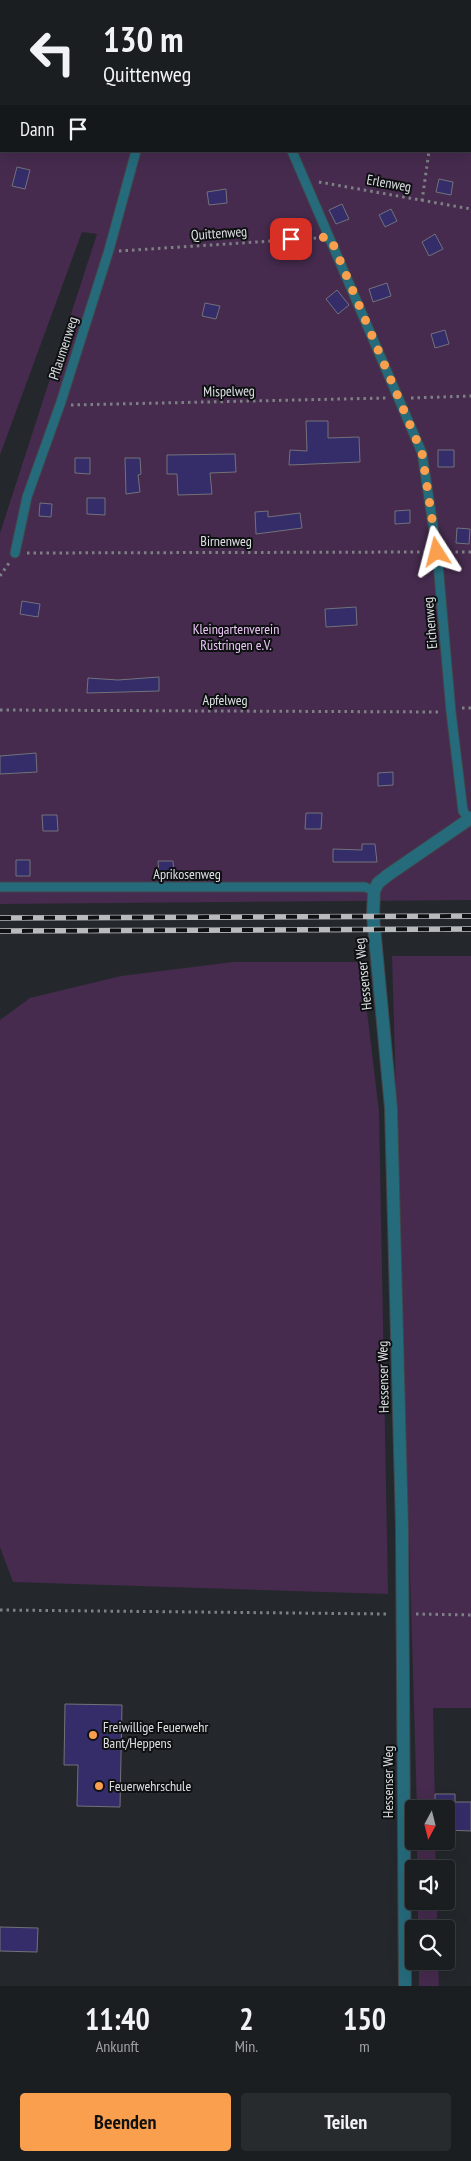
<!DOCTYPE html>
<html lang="de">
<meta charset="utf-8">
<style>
:root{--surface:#1b1e21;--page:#282b2e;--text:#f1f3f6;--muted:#a0a2a5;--line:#393c3f;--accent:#fa9f4e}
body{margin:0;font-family:"PT Sans Narrow",sans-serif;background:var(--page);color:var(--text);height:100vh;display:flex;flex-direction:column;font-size:19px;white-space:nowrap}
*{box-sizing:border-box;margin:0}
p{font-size:16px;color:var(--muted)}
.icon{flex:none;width:28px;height:28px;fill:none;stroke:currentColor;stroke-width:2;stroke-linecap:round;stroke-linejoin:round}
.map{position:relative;height:1986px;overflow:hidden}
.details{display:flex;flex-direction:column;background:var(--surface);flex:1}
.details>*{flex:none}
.banner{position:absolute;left:0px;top:0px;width:471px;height:152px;box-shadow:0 5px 20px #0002,0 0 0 1px var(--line);background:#1b1e21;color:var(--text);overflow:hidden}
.needle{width:32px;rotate:187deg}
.tools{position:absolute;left:405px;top:1800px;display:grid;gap:10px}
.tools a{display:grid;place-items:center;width:50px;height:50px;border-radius:5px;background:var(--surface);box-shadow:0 5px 20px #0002,0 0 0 1px var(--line);font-size:25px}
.pin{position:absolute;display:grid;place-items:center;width:42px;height:42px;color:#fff;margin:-21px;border-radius:10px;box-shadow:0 2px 8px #0006}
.me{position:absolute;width:55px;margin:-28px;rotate:351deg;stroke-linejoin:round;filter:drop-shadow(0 0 4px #0008)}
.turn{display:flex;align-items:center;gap:18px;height:105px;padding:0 20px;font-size:22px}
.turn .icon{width:65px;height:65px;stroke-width:2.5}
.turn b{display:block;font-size:35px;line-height:42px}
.then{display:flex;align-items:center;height:48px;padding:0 20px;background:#0003;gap:10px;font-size:19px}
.eta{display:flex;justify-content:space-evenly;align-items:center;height:85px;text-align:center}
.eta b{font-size:30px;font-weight:700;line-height:35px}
.cta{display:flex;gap:10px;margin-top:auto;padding:10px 20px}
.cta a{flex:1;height:58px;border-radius:5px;background:var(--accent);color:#111;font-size:20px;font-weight:700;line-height:58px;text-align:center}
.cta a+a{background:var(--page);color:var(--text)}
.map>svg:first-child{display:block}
.green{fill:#462b4e;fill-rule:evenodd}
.building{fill:#342d69;stroke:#727279}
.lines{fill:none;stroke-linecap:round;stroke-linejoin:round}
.service-casing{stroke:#424549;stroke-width:11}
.minor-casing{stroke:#424549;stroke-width:14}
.path{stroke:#7d8184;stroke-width:3;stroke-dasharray:2.5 4;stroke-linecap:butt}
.service{stroke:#266b7c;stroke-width:9}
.minor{stroke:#266b7c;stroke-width:12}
.rail-casing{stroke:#b8bbbe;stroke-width:5.5}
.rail{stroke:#0e1012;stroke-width:4;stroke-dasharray:11;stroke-linecap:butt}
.route{stroke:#fa9f4e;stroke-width:9;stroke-dasharray:0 16.2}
.poi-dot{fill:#fa9f4e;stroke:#0e1012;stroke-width:2}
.labels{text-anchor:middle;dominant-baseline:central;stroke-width:4;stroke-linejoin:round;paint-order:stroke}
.street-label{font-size:14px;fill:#dde0e3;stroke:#0e1012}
.park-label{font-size:14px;fill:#ecc5f7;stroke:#0e1012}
.poi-label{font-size:14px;fill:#dde0e3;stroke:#0e1012;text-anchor:start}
</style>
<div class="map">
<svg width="471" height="1986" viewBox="0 0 471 1986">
<rect width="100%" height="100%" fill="#24282c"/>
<path class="green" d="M0,0H471V900L0,904V533L97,234L82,232L0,455ZM1,1H470V151H1Z
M392,956H471V1708H433L435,1809H417Z
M233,962H361L379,1111L388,1594L13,1582L0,1547V1020L30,998L121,976Z
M417,1841H435L436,1869H417Z
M418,1901H437V1929H418Z
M419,1961H438L439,1986H419Z"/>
<path class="building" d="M17,167L30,170L25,189L12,186Z
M439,179L453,182L451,195L436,192Z
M226,189L227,203L209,205L207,192Z
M342,204L349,219L336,224L329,210Z
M391,209L397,221L385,227L379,215Z
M435,234L443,249L429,256L422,242Z
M387,283L391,296L373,302L369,289Z
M337,290L349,305L338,314L326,299Z
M205,303L220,306L216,319L202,316Z
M445,330L449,344L435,348L431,334Z
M306,421H328V438L359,437L360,462L289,465L290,450L307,451Z
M438,450H454V467H438Z
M235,454L236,472L210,473L212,494L178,495L177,474H167V455Z
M75,458H90V474L75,473Z
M125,458H140L141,474L138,475L140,492L126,494Z
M87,498H105V515L87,514Z
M40,503L52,504L51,517L39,516Z
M410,510V523L395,524V511Z
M268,511V517L300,513L302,528L256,534L255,512Z
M457,528L470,529L469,544L456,543Z
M22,601L40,604L38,617L20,614Z
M356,607L357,625L326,627L325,609Z
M159,677V691L87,693L88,678L118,680Z
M36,753L37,772L0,774V756Z
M393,772V785L378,786V773Z
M306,813H322L321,829H305Z
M42,815H57L58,831H43Z
M362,844H375L377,862H333V849L362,850Z
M16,860H30V876H16Z
M158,861H173L174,874H159Z
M65,1704L122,1705L120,1807L77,1806L78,1765H64Z
M435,1794H455V1802H471V1831L446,1830V1809H435Z
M0,1927L38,1928L37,1952L0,1951Z"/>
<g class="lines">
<g class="service-casing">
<path id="service" d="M226,0V1
M162,1V0
M292,151L422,453L437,552L451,712L463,811L469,819
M15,553L27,497L61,402L109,250L136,151
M0,887H365L374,891"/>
</g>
<g class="minor-casing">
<path id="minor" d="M405,1986L402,1526L391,1108L373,916L374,891L378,883L388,875L471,818"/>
</g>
<path class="path" d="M0,16H1
M470,73H471
M0,106L1,107
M319,182L471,209
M422,201L429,151
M119,251L318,238
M411,398L471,396
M71,405L387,398
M449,552H471
M27,553L425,552
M0,576L9,563
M462,708H471
M0,710L440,712
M0,1610L389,1614
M416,1614L471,1615"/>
<use href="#service" class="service"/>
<use href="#minor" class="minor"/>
<g class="rail-casing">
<path id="rail" d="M0,918L471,916
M0,931L471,929"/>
</g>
<use href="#rail" class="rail"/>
</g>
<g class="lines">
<path class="route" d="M291,239L330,237L422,453L437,552"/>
</g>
<g class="poi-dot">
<circle cx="93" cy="1735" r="5"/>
<circle cx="99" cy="1786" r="5"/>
</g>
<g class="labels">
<g class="street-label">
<text transform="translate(389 183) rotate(10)">Erlenweg</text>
<text transform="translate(219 233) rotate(-4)">Quittenweg</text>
<text transform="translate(63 348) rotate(-72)">Pflaumenweg</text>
<text transform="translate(229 391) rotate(-1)">Mispelweg</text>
<text x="226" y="541">Birnenweg</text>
<text transform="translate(430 623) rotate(-95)">Eichenweg</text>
<text x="225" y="700">Apfelweg</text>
<text x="187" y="874">Aprikosenweg</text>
<text transform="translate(363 974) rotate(-96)">Hessenser Weg</text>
<text transform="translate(383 1377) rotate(-91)">Hessenser Weg</text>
<text transform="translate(388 1782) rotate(-90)">Hessenser Weg</text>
</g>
<g class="park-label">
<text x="236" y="629">Kleingartenverein<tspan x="236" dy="16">Rüstringen e.V.</tspan></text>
</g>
<g class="poi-label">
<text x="103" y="1727">Freiwillige Feuerwehr<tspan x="103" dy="16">Bant/Heppens</tspan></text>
<text x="109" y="1786">Feuerwehrschule</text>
</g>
</g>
</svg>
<div class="tools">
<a><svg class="needle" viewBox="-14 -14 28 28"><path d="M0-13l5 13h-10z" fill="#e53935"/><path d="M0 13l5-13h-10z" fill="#a0a2a5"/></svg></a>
<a><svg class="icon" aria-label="sound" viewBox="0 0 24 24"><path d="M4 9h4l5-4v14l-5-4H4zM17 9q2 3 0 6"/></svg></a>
<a><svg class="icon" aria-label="search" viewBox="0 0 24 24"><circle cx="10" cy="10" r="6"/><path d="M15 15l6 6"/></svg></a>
</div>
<div class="pin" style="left:291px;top:239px;background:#d93025"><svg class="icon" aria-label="arrive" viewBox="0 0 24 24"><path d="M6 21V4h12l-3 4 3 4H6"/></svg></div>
<svg class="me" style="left:437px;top:552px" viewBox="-20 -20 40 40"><path d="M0-17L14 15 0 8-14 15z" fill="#fa9f4e" stroke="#fff" stroke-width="4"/></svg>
<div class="banner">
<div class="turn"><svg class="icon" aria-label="left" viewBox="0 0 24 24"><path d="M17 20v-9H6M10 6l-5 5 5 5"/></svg><div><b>130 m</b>Quittenweg</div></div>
<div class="then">Dann<svg class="icon" aria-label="arrive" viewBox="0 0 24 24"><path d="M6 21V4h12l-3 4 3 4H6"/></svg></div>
</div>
</div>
<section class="details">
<div class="eta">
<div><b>11:40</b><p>Ankunft</p></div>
<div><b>2</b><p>Min.</p></div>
<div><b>150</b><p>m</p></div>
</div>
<div class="cta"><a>Beenden</a><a>Teilen</a></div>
</section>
